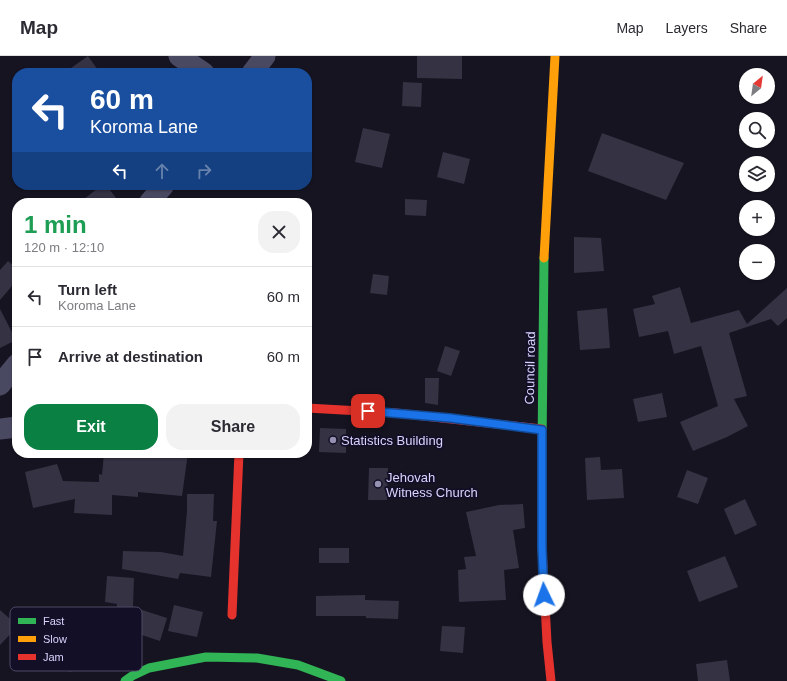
<!DOCTYPE html>
<meta charset="utf-8">
<style>
:root{--surface:#fff;--page:#f2f2f3;--text:#2b2b33;--muted:#7c7c81;--line:#e1e1e2;--accent:#0b8043}
body{margin:0;font-family:Arial,sans-serif;background:var(--page);color:var(--text);height:100vh;display:flex;flex-direction:column;font-size:15px;white-space:nowrap}
*{box-sizing:border-box;margin:0}
p{font-size:13px;color:var(--muted)}
.icon{flex:none;width:22px;height:22px;fill:none;stroke:currentColor;stroke-width:2;stroke-linecap:round;stroke-linejoin:round}
.map{position:relative;flex:1;overflow:hidden}
.drawer{position:absolute;left:12px;top:142px;width:300px;height:260px;display:flex;flex-direction:column;background:var(--surface);border-radius:16px;box-shadow:0 1px 3px #0004}
.drawer>*{flex:none}
.banner{position:absolute;left:12px;top:12px;width:300px;height:122px;border-radius:16px;box-shadow:0 1px 3px #0004;background:#1a4fa0;color:#fff;overflow:hidden}
.needle{width:26px;rotate:29deg}
.controls{position:absolute;left:739px;top:12px;display:grid;gap:8px}
.controls a{display:grid;place-items:center;width:36px;height:36px;border-radius:50%;background:var(--surface);box-shadow:0 1px 3px #0004;font-size:20px}
.pin{position:absolute;display:grid;place-items:center;width:34px;height:34px;color:#fff;margin:-17px;border-radius:8px;box-shadow:0 2px 6px #0006}
.me{position:absolute;width:44px;margin:-22px;rotate:357deg;stroke-linejoin:round;filter:drop-shadow(0 0 3px #0008)}
.turn{display:flex;align-items:center;gap:14px;height:84px;padding:0 12px;font-size:18px}
.turn .icon{width:52px;height:52px;stroke-width:2.5}
.turn b{display:block;font-size:28px;line-height:34px}
.lanes{display:flex;align-items:center;height:38px;padding:0 12px;background:#0003;justify-content:center;gap:20px;direction:ltr}
.lanes .off{opacity:.35}
.round{display:grid;place-items:center;flex:none;width:42px;height:42px;border-radius:16px;background:var(--page)}
.summary{display:flex;align-items:center;justify-content:space-between;height:68px;padding:0 12px}
h1{font-size:24px;font-weight:700;line-height:30px;color:#1e9e55}
.primary-button{display:flex;gap:8px;margin-top:auto;padding:8px 12px}
.primary-button a{flex:1;height:46px;border-radius:16px;background:var(--accent);color:#fff;font-size:16px;font-weight:700;line-height:46px;text-align:center}
.primary-button a+a{background:var(--page);color:var(--text)}
ul{padding:0;list-style:none}
li{display:flex;align-items:center;gap:12px;height:60px;padding:0 12px;border-top:1px solid var(--line)}
li div{flex:1}
li b{display:block;font-size:15px}
li em{font-style:normal}
header{display:flex;align-items:center;gap:24px;box-sizing:border-box;height:56px;padding:0 20px;background:var(--surface);border-bottom:1px solid var(--line)}
header strong{font-size:19px}
nav{display:flex;gap:22px;margin-inline-start:auto;font-size:14px}
.map>svg:first-child{display:block}
.building{fill:#343243}
.lines{fill:none;stroke-linecap:round;stroke-linejoin:round}
.street{stroke:#4a4962;stroke-width:21}
.fast{stroke:#30b455;stroke-width:9}
.slow{stroke:#ff9f0a;stroke-width:9}
.jam{stroke:#e5322d;stroke-width:9}
.route-casing{stroke:#114b97;stroke-width:10}
.route{stroke:#1a73e8;stroke-width:7}
.poi-dot{fill:#9591b1;stroke:#130f26;stroke-width:1.5}
.labels{text-anchor:middle;dominant-baseline:central;stroke-width:3.5;stroke-linejoin:round;paint-order:stroke}
.street-label{font-size:13px;fill:#d9d4ff;stroke:#130f26}
.poi-label{font-size:13px;fill:#d9d4ff;stroke:#130f26;text-anchor:start}
.key{fill:#130f26;stroke:#4e4a67;stroke-width:1}
.key-label{font-size:11px;fill:#d9d4ff}
</style>
<header>
<strong>Map</strong>
<nav><a>Map</a><a>Layers</a><a>Share</a></nav>
</header>
<div class="map">
<svg width="787" height="625" viewBox="0 0 787 625">
<rect width="100%" height="100%" fill="#161421"/>
<path class="building" d="M88,0L100,17H64Z
M417,0H462V23L417,22Z
M403,26L422,27L421,51L402,50Z
M363,72L390,78L382,112L355,106Z
M602,77L684,107L666,144L588,115Z
M443,96L470,103L464,128L437,121Z
M102,129H106L120,147H79Z
M405,143L427,144L426,160L405,159Z
M574,181L601,182L604,215L574,217Z
M8,205L17,213V224L0,244V214Z
M373,218L389,220L387,239L370,237Z
M680,231L691,267L739,254L747,268L787,232V262L778,270L771,263L729,277L747,340L734,343L748,370L727,381L693,395L680,366L718,350L701,290L674,298L668,275L639,281L633,253L655,248L652,240Z
M607,252L610,292L580,294L577,255Z
M0,253L16,284L0,292Z
M445,290L460,295L451,320L437,315Z
M425,322H439L438,349L425,347Z
M662,337L667,361L638,366L633,343Z
M320,372L346,373V397L319,396Z
M104,397H188L182,440L138,436V441L112,439V459L74,457L75,443L33,452L25,416L57,408L63,425L99,426V418L102,419Z
M600,401L601,414L622,413L624,442L587,444L585,402Z
M369,412H388L387,444H368Z
M687,414L708,422L698,448L677,441Z
M187,438H214L213,465H217L211,521L180,517L178,523L122,513L123,495L161,496L183,500L187,455Z
M745,443L757,469L735,479L724,453Z
M523,448L525,472L513,474L519,512L504,514L506,544L459,546L458,514L466,513L464,501L476,500L466,456L499,449Z
M319,492H349V507H319Z
M725,500L738,531L699,546L687,515Z
M107,520L134,522L133,551L167,562L160,585L117,571V548L105,546Z
M365,539V544L399,545L398,563L366,562V560H316V540Z
M174,549L203,556L197,581L168,575Z
M0,554L18,570L0,589Z
M442,570L465,571L463,597L440,595Z
M100,580L107,607L69,616L62,590Z
M727,604L730,625H698L696,608Z"/>
<g class="lines">
<path class="street" d="M179,0L204,17
M252,17L265,0
M149,147L164,129
M0,329L17,308
M0,373L17,371"/>
<path class="fast" d="M542,391L544,202
M125,625L132,620L149,612L206,601L257,602L298,609L341,625"/>
<path class="slow" d="M544,202L555,0"/>
<path class="jam" d="M307,352L396,357L542,373
M542,391V492L547,586L551,625
M232,559L239,397"/>
</g>
<g class="lines">
<g class="route-casing">
<path id="route" d="M368,355L450,362L542,374V492L544,539"/>
</g>
<use href="#route" class="route"/>
</g>
<g class="poi-dot">
<circle cx="333" cy="384" r="4"/>
<circle cx="378" cy="428" r="4"/>
</g>
<g class="labels">
<g class="street-label">
<text transform="translate(530 312) rotate(-89)">Council road</text>
</g>
<g class="poi-label">
<text x="341" y="384">Statistics Building</text>
<text x="386" y="421">Jehovah<tspan x="386" dy="15">Witness Church</tspan></text>
</g>
</g>
<rect x="10" y="551" width="132" height="64" rx="6" class="key"/>
<rect x="18" y="562" width="18" height="6" fill="#30b455"/>
<rect x="18" y="580" width="18" height="6" fill="#ff9f0a"/>
<rect x="18" y="598" width="18" height="6" fill="#e5322d"/>
<g class="key-label">
<text x="43" y="569">Fast</text>
<text x="43" y="587">Slow</text>
<text x="43" y="605">Jam</text>
</g>
</svg>
<div class="controls">
<a><svg class="needle" viewBox="-14 -14 28 28"><path d="M0-13l5 13h-10z" fill="#e53935"/><path d="M0 13l5-13h-10z" fill="#7c7c81"/></svg></a>
<a><svg class="icon" aria-label="search" viewBox="0 0 24 24"><circle cx="10" cy="10" r="6"/><path d="M15 15l6 6"/></svg></a>
<a><svg class="icon" aria-label="layers" viewBox="0 0 24 24"><path d="M12 4l9 5-9 5-9-5zM3 14l9 5 9-5"/></svg></a>
<a>+</a>
<a>−</a>
</div>
<div class="pin" style="left:368px;top:355px;background:#d93025"><svg class="icon" aria-label="arrive" viewBox="0 0 24 24"><path d="M6 21V4h12l-3 4 3 4H6"/></svg></div>
<svg class="me" style="left:544px;top:539px" viewBox="-20 -20 40 40"><circle r="19" fill="#fff"/><path d="M0-13L10 11 0 6-10 11z" fill="#1a73e8"/></svg>
<div class="banner">
<div class="turn"><svg class="icon" aria-label="left" viewBox="0 0 24 24"><path d="M17 20v-9H6M10 6l-5 5 5 5"/></svg><div><b>60 m</b>Koroma Lane</div></div>
<div class="lanes"><svg class="icon" aria-label="left" viewBox="0 0 24 24"><path d="M17 20v-9H6M10 6l-5 5 5 5"/></svg><svg class="icon off" aria-label="ahead" viewBox="0 0 24 24"><path d="M12 20V5M6 11l6-6 6 6"/></svg><svg class="icon off" aria-label="right" viewBox="0 0 24 24"><path d="M7 20v-9h11M14 6l5 5-5 5"/></svg></div>
</div>
<section class="drawer">
<div class="summary"><div><h1>1 min</h1><p>120 m · 12:10</p></div><a class="round"><svg class="icon" aria-label="close" viewBox="0 0 24 24"><path d="M6 6l12 12M18 6L6 18"/></svg></a></div>
<ul>
<li><svg class="icon" aria-label="left" viewBox="0 0 24 24"><path d="M17 20v-9H6M10 6l-5 5 5 5"/></svg><div><b>Turn left</b><p>Koroma Lane</p></div><em>60 m</em></li>
<li><svg class="icon" aria-label="arrive" viewBox="0 0 24 24"><path d="M6 21V4h12l-3 4 3 4H6"/></svg><div><b>Arrive at destination</b></div><em>60 m</em></li>
</ul>
<div class="primary-button"><a>Exit</a><a>Share</a></div>
</section>
</div>
